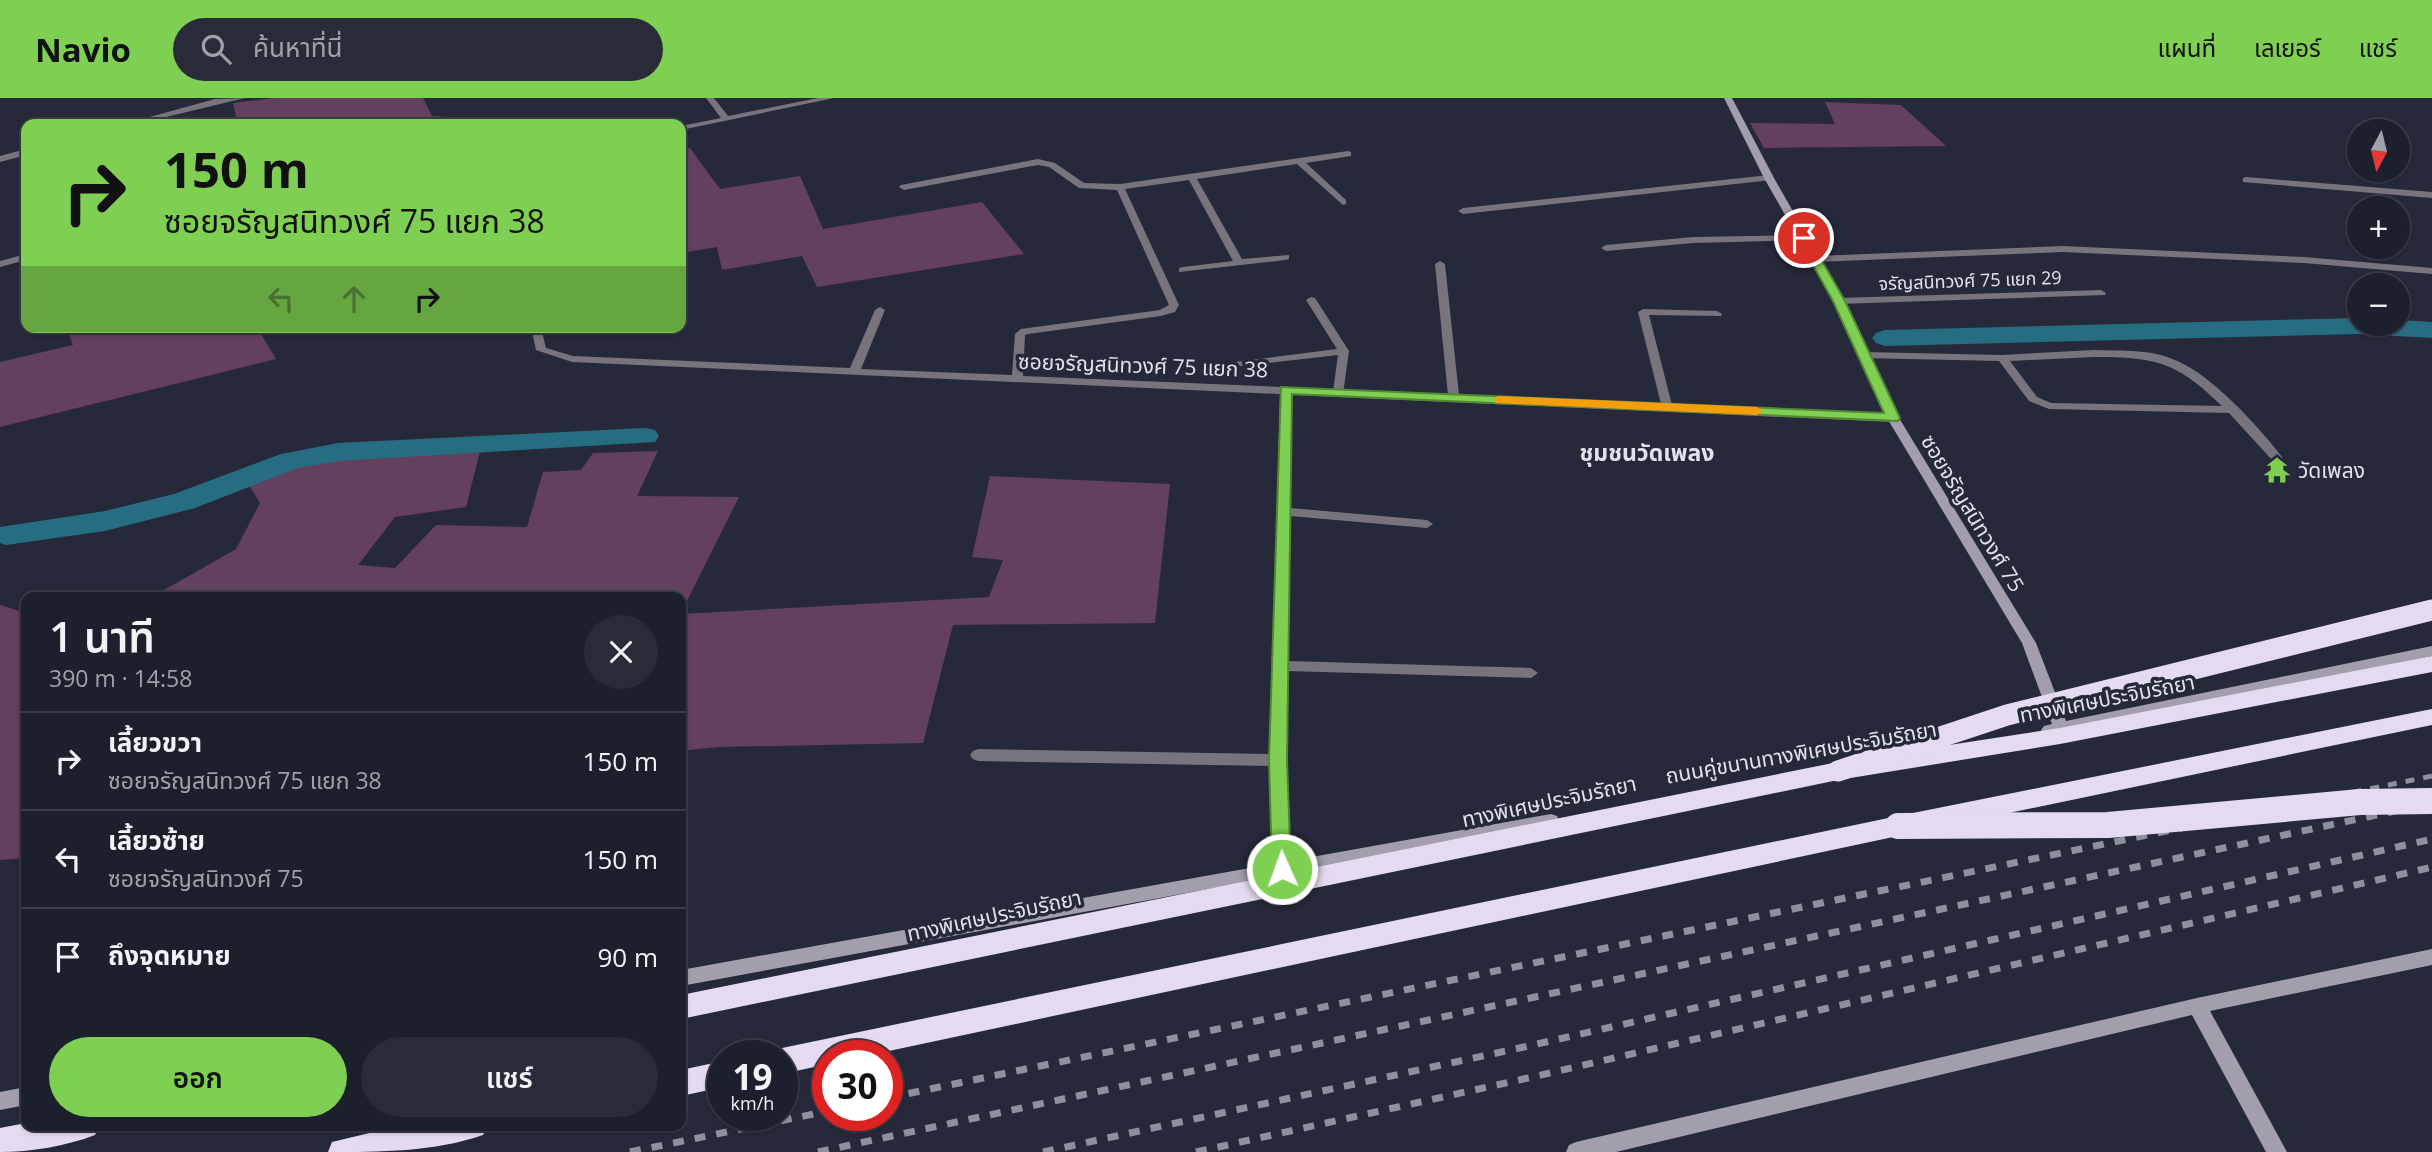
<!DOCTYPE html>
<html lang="th">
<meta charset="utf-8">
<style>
:root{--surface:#1c1f2c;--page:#292c38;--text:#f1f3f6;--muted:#a0a2a9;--line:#3a3d48;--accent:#7fd052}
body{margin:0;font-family:"Open Sans","Noto Sans Thai",sans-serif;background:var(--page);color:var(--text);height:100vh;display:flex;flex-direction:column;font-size:26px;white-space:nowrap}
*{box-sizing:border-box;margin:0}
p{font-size:23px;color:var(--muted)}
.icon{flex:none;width:38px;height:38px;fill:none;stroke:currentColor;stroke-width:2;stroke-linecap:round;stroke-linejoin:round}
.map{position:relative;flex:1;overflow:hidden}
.side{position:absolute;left:21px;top:494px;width:665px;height:539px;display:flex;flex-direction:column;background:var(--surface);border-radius:14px;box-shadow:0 2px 5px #0004,0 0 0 2px var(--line)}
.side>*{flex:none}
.hud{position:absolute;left:21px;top:21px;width:665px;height:214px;border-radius:14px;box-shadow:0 2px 5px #0004,0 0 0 2px var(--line);background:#7fd052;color:#111;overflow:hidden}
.needle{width:46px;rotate:187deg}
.tools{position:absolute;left:2347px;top:21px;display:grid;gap:14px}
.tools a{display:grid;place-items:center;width:63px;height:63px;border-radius:50%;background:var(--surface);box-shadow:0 2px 5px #0004,0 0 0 2px var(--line);font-size:35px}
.speed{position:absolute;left:707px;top:942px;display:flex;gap:14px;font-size:35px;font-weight:700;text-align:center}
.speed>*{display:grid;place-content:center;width:91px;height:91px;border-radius:50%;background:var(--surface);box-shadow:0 2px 5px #0004,0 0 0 2px var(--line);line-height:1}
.speed small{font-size:18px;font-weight:400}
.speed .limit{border:10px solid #d22;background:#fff;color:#111}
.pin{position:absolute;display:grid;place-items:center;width:60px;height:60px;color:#fff;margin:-30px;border:4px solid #fff;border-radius:50%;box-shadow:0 2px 7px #0007}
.me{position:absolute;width:77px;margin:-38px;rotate:358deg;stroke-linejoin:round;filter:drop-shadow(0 0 5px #0008)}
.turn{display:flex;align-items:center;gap:24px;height:147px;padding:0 28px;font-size:32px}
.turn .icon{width:91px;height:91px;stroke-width:2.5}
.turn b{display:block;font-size:49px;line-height:60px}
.lanes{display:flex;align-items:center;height:66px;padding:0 28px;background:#0003;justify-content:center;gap:35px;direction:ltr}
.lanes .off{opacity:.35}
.round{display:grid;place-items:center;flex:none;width:74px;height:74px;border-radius:37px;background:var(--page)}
.summary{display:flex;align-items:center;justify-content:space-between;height:119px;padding:0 28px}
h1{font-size:42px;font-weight:600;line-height:52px}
.primary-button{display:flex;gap:14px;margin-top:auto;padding:14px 28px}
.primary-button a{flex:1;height:80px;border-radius:42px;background:var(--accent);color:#111;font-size:28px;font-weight:600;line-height:80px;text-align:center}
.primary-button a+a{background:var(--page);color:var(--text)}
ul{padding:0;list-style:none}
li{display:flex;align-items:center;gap:21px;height:98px;padding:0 28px;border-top:2px solid var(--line)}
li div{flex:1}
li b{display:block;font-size:26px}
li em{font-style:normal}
header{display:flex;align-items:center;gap:42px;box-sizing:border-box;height:98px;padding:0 35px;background:var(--accent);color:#111}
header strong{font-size:33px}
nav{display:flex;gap:38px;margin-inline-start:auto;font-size:24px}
.search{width:490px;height:63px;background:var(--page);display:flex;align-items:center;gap:18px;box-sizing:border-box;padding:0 24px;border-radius:38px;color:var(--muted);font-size:26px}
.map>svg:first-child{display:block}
.green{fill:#63405d}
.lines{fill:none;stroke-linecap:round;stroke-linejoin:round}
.canal{fill:#266d81;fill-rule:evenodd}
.lane{fill:#78747d;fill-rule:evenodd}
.street{fill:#78747d;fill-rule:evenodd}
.secondary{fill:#a39eab;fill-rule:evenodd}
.highway{fill:#e4dbf0;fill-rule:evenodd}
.rail-far1{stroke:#8d909e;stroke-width:5;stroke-dasharray:9 9;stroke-linecap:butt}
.rail{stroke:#8d909e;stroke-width:7;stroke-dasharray:11 11;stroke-linecap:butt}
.highway-bridge-far1{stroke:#e4dbf0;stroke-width:21}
.highway-bridge{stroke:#e4dbf0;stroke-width:26}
.route{fill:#7fd052;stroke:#538735;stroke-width:2}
.slow{fill:#f59e0b}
.labels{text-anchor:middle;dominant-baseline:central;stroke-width:7;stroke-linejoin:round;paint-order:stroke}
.far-street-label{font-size:18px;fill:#e0e2ed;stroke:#26293a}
.street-label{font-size:21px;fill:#e0e2ed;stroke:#26293a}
.poi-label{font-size:21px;fill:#e0e2ed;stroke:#26293a;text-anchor:start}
.neighbourhood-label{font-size:23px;font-weight:bold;fill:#e0e2ed;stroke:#26293a}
</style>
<header>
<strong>Navio</strong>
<div class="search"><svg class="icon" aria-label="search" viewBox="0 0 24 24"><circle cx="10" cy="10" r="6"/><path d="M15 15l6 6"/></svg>ค้นหาที่นี่</div>
<nav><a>แผนที่</a><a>เลเยอร์</a><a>แชร์</a></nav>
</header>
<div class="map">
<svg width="2432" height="1054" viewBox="0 0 2432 1054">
<rect width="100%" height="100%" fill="#26293a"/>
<path class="green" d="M273,0H423L432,18L462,20L465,26H238L233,5Z
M1825,4L1901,7L1946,48L1764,50L1750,25L1835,26Z
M690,50L720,91L800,78L823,131L982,104L1024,156L817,189L802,158L722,172L717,149L681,155V51Z
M66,229H257L276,261L0,329V264L73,247Z
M481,349L466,409L395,419L358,467L395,470L436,427L527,429L543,374L581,372L593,355L658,353L637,398L739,399L681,515V499H145L157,496L236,451L260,405L247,384L315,360Z
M990,378L1170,386L1155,525L953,527L923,645L717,649L681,653V516L989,499L1003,462L972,459Z
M0,507L26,515V760L0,762Z"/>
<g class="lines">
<path class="canal" d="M2359,220V226H2398V222L2432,224V240L2359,236L1885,248L1876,245L1872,240L1876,235L1885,232Z
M645,330L655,332L659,338L655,344L338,363L298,370L195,410L105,433L6,447L0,445V429L105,413L174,396L281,356L338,345Z"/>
<path class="lane" d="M1311,199L1315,200L1349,253L1343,296H1335L1333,294L1338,257L1231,269V265L1235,264L1337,251L1306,202Z
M2094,252C2119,253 2146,251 2170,260C2209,273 2258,328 2283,360L2277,364L2273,363L2229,315L2049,311L2029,303L1999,263L1863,260L1857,257L1863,254L2002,257ZM2094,259C2156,259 2177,264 2222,308L2051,305L2037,299L2010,263Z"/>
<path class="street" d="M245,0L137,26H124L215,1Z
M706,0H714L728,18L818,0H834L681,32V28L721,20Z
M26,51V57L0,64V58Z
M1348,53L1351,54V58L1306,65L1346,102V106L1343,107L1297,66L1197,81L1242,161L1289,157V161L1285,162L1179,174V170L1183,169L1233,163L1189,82L1125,91L1179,207L1175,214L1161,218L1028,236L1025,237L1023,278L1282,289L1286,288L1291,290L1448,297L1435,166L1440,163L1445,166L1459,297L1661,306L1638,214L1643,211L1717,213L1722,216L1721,218L1649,217L1672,307L1893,316L1899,320L1893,324L1292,297L1290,410L1427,422L1433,426L1427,430L1290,418L1287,563L1531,570L1538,575L1531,580L1287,573L1286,662L1290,771L1288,776L1282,778L1276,776L1274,771L1270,668L978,663L973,661L970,657L973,653L978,651L1270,656L1280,296L572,264L536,252L531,229H541L546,250L573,258L850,270L875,212L880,209L885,212L861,271L1012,277L1015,236L1021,231L1160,212L1169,207L1117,92L1079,90L1049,69L1038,67L904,92L899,89L901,87L1038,61L1055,65L1084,85L1120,86Z
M1769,77L1772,78V82L1463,116L1458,113L1463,110Z
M2246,79L2432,94V100L2243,84V80Z
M1804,137L1807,138V142L1693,145L1606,153L1601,150L1606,147L1693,139Z
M2063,148L2304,159L2432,170V176L2304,165L2063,154L1816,164L1811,161L1816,158Z
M26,156V162L0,169V163Z
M2101,192L2106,195L2105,197L1839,206L1834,203L1839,200Z"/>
<path class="secondary" d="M1724,0H1732L1774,80L1844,203L1899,320L2036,545L2066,623L2432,548V558L2061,636L2049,638L2044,636L2041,632L2044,628L2052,626L2022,545L1887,320L1834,203L1764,80Z
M1551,716L1557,718L1559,722L1557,726L1551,728L681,888V872Z
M2432,851V867L2210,913L2287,1054H2266L2192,917L1616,1054H1566L1569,1047L1576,1044L2197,900Z
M26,989V1007L0,1012V994Z"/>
<path class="highway" d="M2432,558V574L2060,646L1838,682L681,921V897L1838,664L2060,630Z
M2432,611V627L1898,738L870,957H828V966L782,976V957H770L782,950L1898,718Z
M723,963V989L681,998V972Z
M26,1025V1027H100L95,1037C66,1048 31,1054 0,1054V1030Z
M403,1027H488L483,1037C434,1054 380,1054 328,1054L332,1044Z"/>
<path class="rail-far1" d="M2335,698L2432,678"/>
<path class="rail" d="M887,1000L2344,696
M630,1054L828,1013
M818,1054L2432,705
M1043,1054L1524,949L2432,741
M1196,1054L1537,978L2432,769"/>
<path class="highway-bridge-far1" d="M1838,673L2007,617L2432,512"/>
<path class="highway-bridge" d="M1898,728L2108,727L2360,704L2432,703"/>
</g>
<path class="route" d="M1800,137L1809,140L1845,203L1900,320L1898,323L1292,296L1287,662L1291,771L1288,776L1282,779L1275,776L1272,771L1269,662L1281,289L1884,315L1833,203L1798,140Z"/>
<path class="slow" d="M1499,298L1757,309L1763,313L1757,317L1495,305V299Z"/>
<defs>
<g id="temple-bare" transform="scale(2.1)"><path d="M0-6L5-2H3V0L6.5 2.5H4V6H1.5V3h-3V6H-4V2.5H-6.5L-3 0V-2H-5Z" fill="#7fd052" stroke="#26293a" stroke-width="2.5" paint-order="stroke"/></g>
</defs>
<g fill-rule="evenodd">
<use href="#temple-bare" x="2277" y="372"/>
</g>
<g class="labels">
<g class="far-street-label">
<text transform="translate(1970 182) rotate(-2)">จรัญสนิทวงศ์ 75 แยก 29</text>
</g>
<g class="street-label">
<text transform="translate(1143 267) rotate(2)">ซอยจรัญสนิทวงศ์ 75 แยก 38</text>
<text transform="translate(1973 415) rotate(59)">ซอยจรัญสนิทวงศ์ 75</text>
<text transform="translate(2107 600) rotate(-11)">ทางพิเศษประจิมรัถยา</text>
<text transform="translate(1801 654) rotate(-10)">ถนนคู่ขนานทางพิเศษประจิมรัถยา</text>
<text transform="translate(1549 703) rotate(-12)">ทางพิเศษประจิมรัถยา</text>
<text transform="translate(994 817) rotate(-12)">ทางพิเศษประจิมรัถยา</text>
</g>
<g class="poi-label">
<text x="2298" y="372">วัดเพลง</text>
</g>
<g class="neighbourhood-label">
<text x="1647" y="354">ชุมชนวัดเพลง</text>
</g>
</g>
</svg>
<div class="tools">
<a><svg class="needle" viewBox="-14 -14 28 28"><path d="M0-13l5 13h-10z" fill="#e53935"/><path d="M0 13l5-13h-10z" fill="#a0a2a9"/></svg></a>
<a>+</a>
<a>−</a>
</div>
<div class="speed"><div>19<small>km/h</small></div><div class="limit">30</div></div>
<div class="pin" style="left:1804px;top:140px;background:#d93025"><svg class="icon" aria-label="arrive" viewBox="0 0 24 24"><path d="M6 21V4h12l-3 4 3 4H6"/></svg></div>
<svg class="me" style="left:1282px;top:771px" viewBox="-20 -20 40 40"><circle r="17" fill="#7fd052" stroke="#fff" stroke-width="3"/><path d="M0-11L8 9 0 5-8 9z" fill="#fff"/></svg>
<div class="hud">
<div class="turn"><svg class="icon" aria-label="right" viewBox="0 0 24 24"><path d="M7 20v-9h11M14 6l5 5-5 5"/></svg><div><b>150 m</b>ซอยจรัญสนิทวงศ์ 75 แยก 38</div></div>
<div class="lanes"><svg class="icon off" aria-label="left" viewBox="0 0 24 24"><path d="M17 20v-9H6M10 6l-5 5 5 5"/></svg><svg class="icon off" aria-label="ahead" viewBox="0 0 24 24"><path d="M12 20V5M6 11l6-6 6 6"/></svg><svg class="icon" aria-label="right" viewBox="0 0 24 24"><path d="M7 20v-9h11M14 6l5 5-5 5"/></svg></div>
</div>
<section class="side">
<div class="summary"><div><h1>1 นาที</h1><p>390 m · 14:58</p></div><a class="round"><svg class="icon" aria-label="close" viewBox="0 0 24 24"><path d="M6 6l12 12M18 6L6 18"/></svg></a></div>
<ul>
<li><svg class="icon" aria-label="right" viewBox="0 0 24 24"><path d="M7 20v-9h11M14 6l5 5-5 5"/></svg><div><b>เลี้ยวขวา</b><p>ซอยจรัญสนิทวงศ์ 75 แยก 38</p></div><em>150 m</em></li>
<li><svg class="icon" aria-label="left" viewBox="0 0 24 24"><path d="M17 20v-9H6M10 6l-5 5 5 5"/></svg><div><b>เลี้ยวซ้าย</b><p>ซอยจรัญสนิทวงศ์ 75</p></div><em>150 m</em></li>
<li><svg class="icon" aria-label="arrive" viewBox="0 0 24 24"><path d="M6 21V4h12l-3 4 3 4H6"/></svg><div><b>ถึงจุดหมาย</b></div><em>90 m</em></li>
</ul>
<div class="primary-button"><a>ออก</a><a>แชร์</a></div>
</section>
</div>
